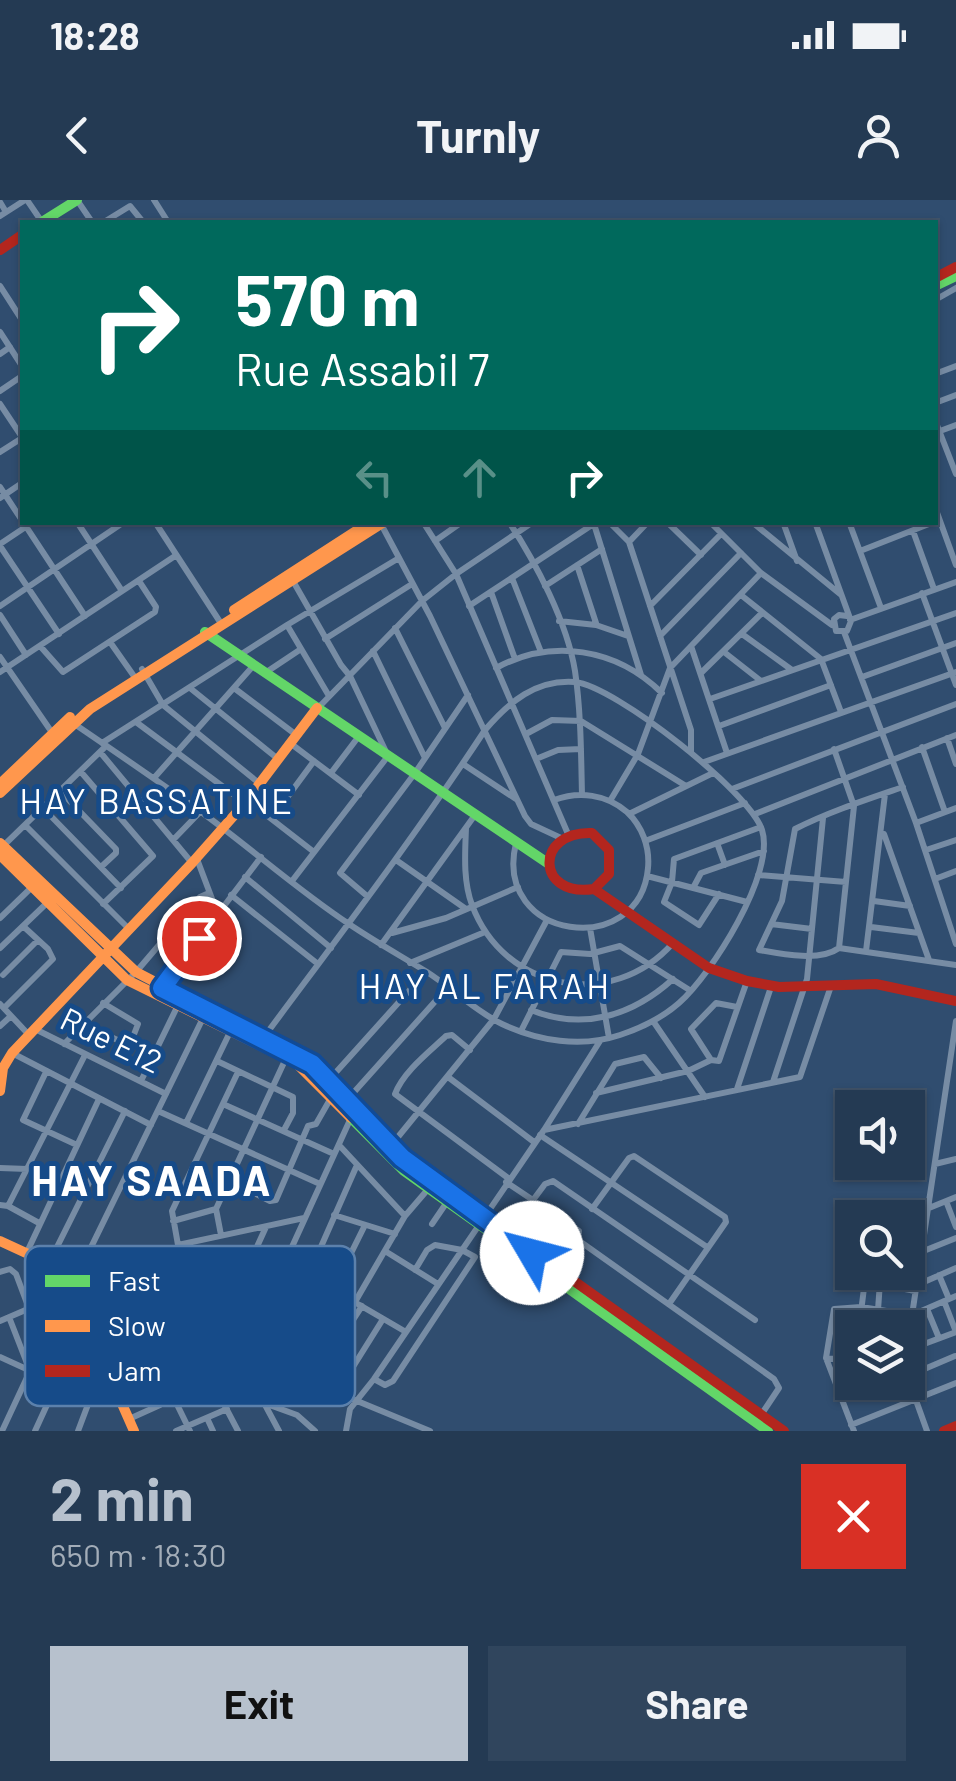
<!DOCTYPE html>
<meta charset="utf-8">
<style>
:root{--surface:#243a53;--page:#30455d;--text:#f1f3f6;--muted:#a3adb8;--line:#41546a;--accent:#b7c1cd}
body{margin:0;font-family:Barlow,sans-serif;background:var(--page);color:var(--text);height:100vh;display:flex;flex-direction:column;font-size:38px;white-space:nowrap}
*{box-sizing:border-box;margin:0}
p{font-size:32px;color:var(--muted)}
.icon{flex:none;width:55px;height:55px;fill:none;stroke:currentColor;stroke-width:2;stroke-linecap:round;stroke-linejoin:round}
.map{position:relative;height:1231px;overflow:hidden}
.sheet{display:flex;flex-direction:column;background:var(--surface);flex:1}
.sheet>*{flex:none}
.guide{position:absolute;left:20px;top:20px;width:918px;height:305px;border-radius:0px;box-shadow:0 2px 8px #0004,0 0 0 2px var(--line);background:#00695c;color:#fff;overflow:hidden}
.buttons{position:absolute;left:835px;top:890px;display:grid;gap:20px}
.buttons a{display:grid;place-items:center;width:90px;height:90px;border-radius:0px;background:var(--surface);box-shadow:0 2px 8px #0004,0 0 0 2px var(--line);font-size:50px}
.pin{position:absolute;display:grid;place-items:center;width:85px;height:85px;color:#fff;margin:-42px;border:5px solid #fff;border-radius:50%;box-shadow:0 2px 10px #0007}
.me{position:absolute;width:110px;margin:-55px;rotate:307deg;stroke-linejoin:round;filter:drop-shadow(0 0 8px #0008)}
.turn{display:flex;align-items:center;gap:35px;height:210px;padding:0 50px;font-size:45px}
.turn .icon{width:130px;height:130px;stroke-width:2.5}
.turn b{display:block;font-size:70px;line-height:85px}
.lanes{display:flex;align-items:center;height:95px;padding:0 50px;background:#0003;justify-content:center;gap:50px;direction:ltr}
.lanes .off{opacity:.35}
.round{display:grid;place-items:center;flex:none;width:105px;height:105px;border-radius:0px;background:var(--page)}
.headline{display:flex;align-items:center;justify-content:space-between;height:170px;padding:0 50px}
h1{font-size:60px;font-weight:700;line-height:75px;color:var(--accent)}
.cta{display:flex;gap:20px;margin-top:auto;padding:20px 50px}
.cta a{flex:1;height:115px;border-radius:0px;background:var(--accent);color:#111;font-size:40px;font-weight:700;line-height:115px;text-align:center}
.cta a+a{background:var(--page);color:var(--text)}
.status{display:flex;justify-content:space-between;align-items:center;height:70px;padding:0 50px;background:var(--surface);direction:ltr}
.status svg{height:28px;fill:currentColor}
header{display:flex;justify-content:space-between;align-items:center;height:130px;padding:0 50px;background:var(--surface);font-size:45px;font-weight:700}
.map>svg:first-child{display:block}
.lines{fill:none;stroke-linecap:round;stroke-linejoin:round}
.street{stroke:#778ca4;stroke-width:6}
.fast{stroke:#63d668;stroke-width:10}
.slow{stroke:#ff974d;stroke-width:10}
.jam{stroke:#b3261e;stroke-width:10}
.route-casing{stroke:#114b97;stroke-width:25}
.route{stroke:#1a73e8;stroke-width:18}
.labels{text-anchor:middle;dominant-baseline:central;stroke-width:10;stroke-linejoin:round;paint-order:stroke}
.street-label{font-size:32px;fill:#fff;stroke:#164b89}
.neighbourhood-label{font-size:35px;letter-spacing:2.5px;fill:#fff;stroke:#164b89}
.district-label{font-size:42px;font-weight:bold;letter-spacing:2.5px;fill:#fff;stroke:#164b89}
.key{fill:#164b89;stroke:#5c81ac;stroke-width:2.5}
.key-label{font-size:28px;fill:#fff}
</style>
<div class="status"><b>18:28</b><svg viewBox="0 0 49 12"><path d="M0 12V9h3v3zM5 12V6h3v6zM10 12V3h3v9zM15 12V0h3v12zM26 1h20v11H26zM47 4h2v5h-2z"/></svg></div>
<header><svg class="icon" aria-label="back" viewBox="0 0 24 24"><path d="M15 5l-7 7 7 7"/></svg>Turnly<svg class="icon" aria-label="person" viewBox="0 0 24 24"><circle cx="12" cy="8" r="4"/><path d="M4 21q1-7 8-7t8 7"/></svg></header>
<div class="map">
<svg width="956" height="1231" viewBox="0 0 956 1231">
<rect width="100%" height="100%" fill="#304d6f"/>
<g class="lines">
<path class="street" d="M27,0L42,22
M77,0L92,22
M154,0L168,22
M0,2L6,12
M0,16L25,0
M104,22L130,6L143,22
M0,86L22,120
M935,100L956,88
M0,132L22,166
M0,154L10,147
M935,174L956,166
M0,191L22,176
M935,203L956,195
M0,204L22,237
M935,220L956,274
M940,231L956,225
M0,252L22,238
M0,287L85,416
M0,298L22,283
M935,307L956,365
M77,322L122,391
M155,322L222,425
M423,322L456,374L568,634
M509,322C536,363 567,422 575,471C581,512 581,553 582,595
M609,322L629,342L691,530V552
M667,322L701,355
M710,322L761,373L832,425
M752,322L840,394
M783,322L797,361
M815,322L851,421L847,431H836L834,419L839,415L847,416
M849,322L881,408
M381,324L430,416L525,616L531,624L561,638
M594,324L641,475
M913,331L934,389
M435,341L462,322
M629,342L648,322
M0,344L33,322
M0,346L59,434
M860,351L934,322
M577,365L596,423
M512,378L541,452
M545,386L602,349
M491,392L515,459
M922,393L956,485
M741,395L821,459L841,512
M0,406L124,322
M469,406L595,323
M650,406L721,334
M0,415L26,455
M850,420L956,382
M559,421L596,425L628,436
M287,425L329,496
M395,428L445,528
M844,432L916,623L956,744
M742,434L792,470
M660,436L741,353
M325,439L412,384
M110,442L136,479
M40,446L63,472L155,412L156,407L139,381
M691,446L727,553
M373,451L425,558
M724,452L761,481
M0,457L53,534
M496,468C552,438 616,448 662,493
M142,469L163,505L260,584
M0,472L175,356
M265,473L301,449
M701,473L762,413
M862,477L956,443
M190,488L278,559
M234,488L295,534
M710,499L956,413
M318,508L422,401L456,374L533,322
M136,522L245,603
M73,523C117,553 161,583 204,614C253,650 299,691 349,724C374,741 401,756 427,772C452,788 475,811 502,824C538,841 581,848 620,835C641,828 662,818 679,803C711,775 776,673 762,630C750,592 615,486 575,482C536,479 509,502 485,530C416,635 339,736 264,837
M719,526L831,485
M526,534L552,520L581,521L686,586
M947,538L956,564
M102,543L287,425L399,358
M290,543L359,595
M922,547L945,612
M834,549L854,606L839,748C820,762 781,754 759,750L782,701L795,629C828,612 868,599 903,587
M100,552L192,663
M536,559L558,550L581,549
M704,562L956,472
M463,564L516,599
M81,572L153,656L103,704
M331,573L359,536
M154,578L254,465
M732,589L956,504
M60,591L116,649V653L101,667
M247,600L314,652
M610,601L638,554L670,468L761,373
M43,608L121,688
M629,614L713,573
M755,614L956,535
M272,618L314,561
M916,623L956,608
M26,626L129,729
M466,628C465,654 463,681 472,705C504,791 612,812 673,743
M884,634L929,760
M173,640L201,611
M645,641L745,603
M516,643C492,741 640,760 648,668C650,647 642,626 627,612C606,594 579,591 554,600
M717,643L725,665
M0,649L106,546
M926,650L956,640
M197,659L217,712
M396,660L466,709
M758,675L846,682
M647,676L747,702
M245,677L331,748
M935,679L956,671
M292,681L388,556L350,476L341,465L293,381
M693,688L701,673L764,651
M719,694L699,725L664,702L672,682L674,659L761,627
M231,695L318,764
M367,696L340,673L415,573L468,495
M874,701L910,706
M0,718L32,687
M771,724L812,729
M871,727L919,733
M590,728L609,838
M392,733L446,718L518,687
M381,745L475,615
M0,748L49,701
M839,748L956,765
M866,751L885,594
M410,763L485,732
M3,775L38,740
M162,788L261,657
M0,804L29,835
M737,807L716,803L691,829L711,860L719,861L747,781
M4,808L53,759L48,749L23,726
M531,810C583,831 632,816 673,779
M653,821L705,897
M83,824L126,844L131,842L138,824L103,803
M0,826L11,816
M35,829L166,894
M521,831L561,752L590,754L620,746L691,791
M64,844L136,772L200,697L209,693
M470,850L452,835L446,836C429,852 403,872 395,894L508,978
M12,853L151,925
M217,861L293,897V913L284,930
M46,872L23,920L77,945
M448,877L534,942
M329,880L426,772
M141,881L180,801
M773,882L807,779L823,618
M737,889L771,787
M596,893L688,871L711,860
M347,900L448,787
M223,904L334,954
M158,911L320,984
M186,923L231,830
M578,924L615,864L644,857L661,878
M544,930L800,877L831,786
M540,935L707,1047
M339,945L405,1016
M389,948L494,819L547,720
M935,964L956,959
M0,968L27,969
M231,981L270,1001L276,1000L308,926L316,924L332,896
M506,982L579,1031L578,1040L551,1079
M946,1001L956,1027
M0,1005L8,1006L39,1023
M8,1006L85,855
M929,1008L956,997
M592,1009L629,958L634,956L725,1017L726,1022L669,1104
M334,1015L395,1034
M173,1021L216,1009
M432,1024L447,1002
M221,1035L216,1009L287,856
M578,1040L774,1179L779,1188L761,1215
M502,1042L545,984L553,981L755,1120
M178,1045L304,1018
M385,1051L438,1084
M27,1052L99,899
M921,1052L956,1038
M284,1061L406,1132
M49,1063L125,911
M177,1069L254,1057
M63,1070L164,1113L243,1154L430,1231
M0,1072L10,1069L16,1074L57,1183
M309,1074L357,965
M866,1075L880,1082L878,1110
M939,1075L949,1099
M77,1076L204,816
M880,1084L915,1091
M917,1085L956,1068
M205,1096L256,1124
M944,1101L956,1132
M355,1102L405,1016L435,981
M192,1104L177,1069L178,1045L172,1011L238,872
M927,1109L939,1138
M0,1121L72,1090
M183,1122L197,1099L240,1084L266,1027
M184,1128L238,1231
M859,1128L866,1072
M908,1142L956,821
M304,1148L324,1155L334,1149L362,1106
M908,1150L956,1132
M243,1154L355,909
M0,1157L57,1183
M826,1158L852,1161
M908,1176L955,1156
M294,1177L304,1148L365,1025
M908,1178L927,1231
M374,1179L385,1185L393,1181L475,1057L462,1050L435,1045L427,1050L415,1070
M215,1185L297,1215L315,1231
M168,1186L190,1231
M154,1192L206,1170
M336,1194L383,1119
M839,1195L871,1182
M263,1201L279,1231
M207,1218L213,1231
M129,1219L160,1205L135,1149
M851,1225L956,1183
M2,1231L30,1171L9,1117
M35,1231L57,1183
M78,1231L104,1162L187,1126
M176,1231L227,1209
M346,1231L350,1209L374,1179L544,930L600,841
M854,1231L826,1158L834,1109L861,1107L912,1115L956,1096"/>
<path class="fast" d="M42,22L77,0
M935,86L956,76
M205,432L549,664
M351,918L404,971L768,1231"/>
<path class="slow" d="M234,410L370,322
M0,584L70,517
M0,593L90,509L384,322
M0,643L136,772L312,864L411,965L553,1066
M0,655L127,780L297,864L351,918
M0,891L3,868L12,853L192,663L245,603L317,508
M0,1041L63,1070L134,1231"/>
<path class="jam" d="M0,50L22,35
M935,78L956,67
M594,689L609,674V650L592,633C534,631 536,698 594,689L709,768L747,781L779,787L876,784L956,801
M553,1066L784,1231
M944,1231L956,1226"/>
</g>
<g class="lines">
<g class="route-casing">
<path id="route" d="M199,738L162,788L312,864L402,958L532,1053"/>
</g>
<use href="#route" class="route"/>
</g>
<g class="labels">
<g class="street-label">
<text transform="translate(112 839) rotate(26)">Rue E12</text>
</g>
<g class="neighbourhood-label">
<text x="157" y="600">HAY BASSATINE</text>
<text x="485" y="785">HAY AL FARAH</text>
</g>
<g class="district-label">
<text x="152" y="979">HAY SAADA</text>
</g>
</g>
<rect x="25" y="1046" width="330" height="160" rx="15" class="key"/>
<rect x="45" y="1075" width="45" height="12" fill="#63d668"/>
<rect x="45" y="1120" width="45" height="12" fill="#ff974d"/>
<rect x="45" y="1165" width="45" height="12" fill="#b3261e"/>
<g class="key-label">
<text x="108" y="1091">Fast</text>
<text x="108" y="1136">Slow</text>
<text x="108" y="1181">Jam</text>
</g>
</svg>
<div class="buttons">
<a><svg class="icon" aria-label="sound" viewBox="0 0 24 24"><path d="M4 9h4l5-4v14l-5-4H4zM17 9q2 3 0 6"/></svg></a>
<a><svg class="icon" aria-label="search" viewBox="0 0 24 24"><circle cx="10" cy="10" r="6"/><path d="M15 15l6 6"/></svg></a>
<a><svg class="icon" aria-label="layers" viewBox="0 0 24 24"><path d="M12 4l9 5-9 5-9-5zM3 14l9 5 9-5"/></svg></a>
</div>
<div class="pin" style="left:199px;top:738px;background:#d93025"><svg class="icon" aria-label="arrive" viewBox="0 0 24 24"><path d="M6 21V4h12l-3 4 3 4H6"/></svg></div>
<svg class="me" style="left:532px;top:1053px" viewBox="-20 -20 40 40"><circle r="19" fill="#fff"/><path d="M0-13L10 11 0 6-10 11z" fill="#1a73e8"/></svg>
<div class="guide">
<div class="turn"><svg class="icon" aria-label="right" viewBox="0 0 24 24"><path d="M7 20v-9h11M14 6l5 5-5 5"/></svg><div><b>570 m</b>Rue Assabil 7</div></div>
<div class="lanes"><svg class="icon off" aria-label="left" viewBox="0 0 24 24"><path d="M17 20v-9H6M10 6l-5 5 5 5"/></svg><svg class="icon off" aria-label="ahead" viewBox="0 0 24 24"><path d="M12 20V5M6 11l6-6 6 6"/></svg><svg class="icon" aria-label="right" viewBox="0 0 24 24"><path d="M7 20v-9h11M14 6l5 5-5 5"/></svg></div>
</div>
</div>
<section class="sheet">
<div class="headline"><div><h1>2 min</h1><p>650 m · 18:30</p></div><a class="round" style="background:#d93025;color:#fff"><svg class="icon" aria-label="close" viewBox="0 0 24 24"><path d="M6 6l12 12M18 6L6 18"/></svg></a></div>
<div class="cta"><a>Exit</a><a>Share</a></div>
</section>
